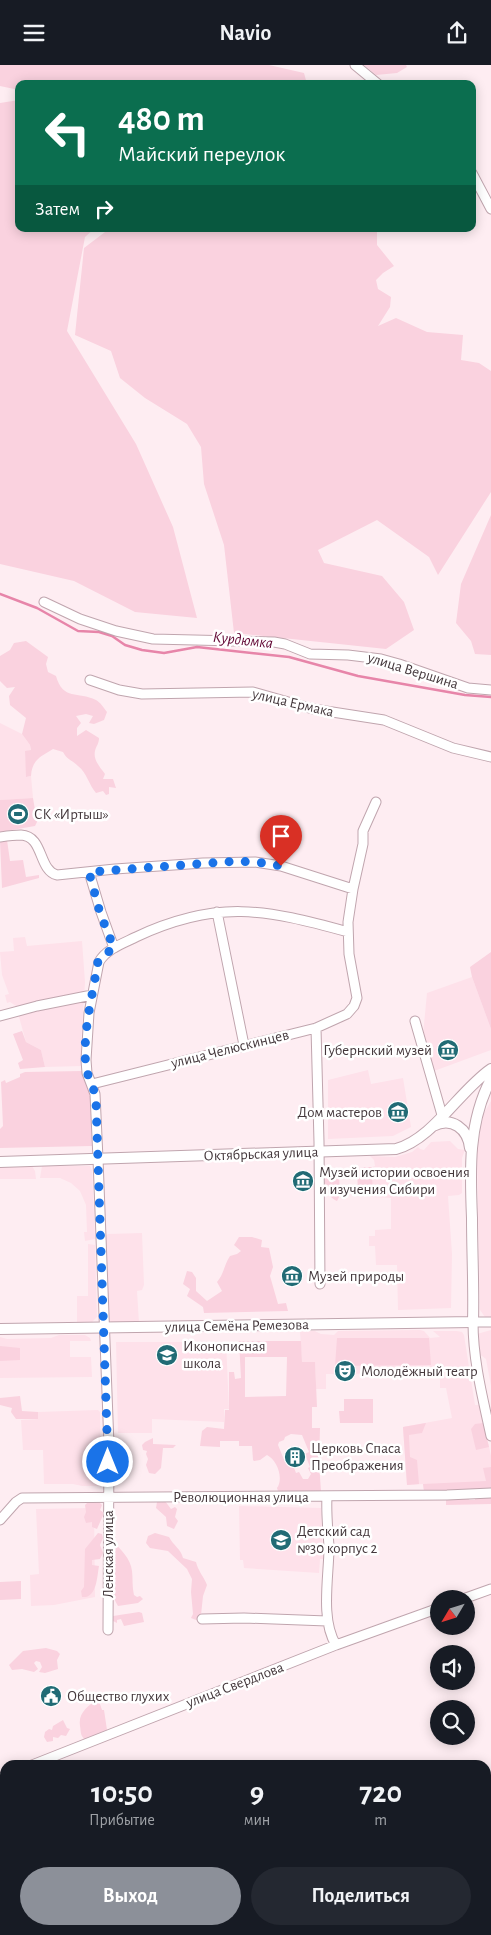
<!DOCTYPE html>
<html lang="ru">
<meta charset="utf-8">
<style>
:root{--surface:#171b24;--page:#242831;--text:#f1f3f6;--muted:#9ea1a6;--accent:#8c9099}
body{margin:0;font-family:"Alegreya Sans",sans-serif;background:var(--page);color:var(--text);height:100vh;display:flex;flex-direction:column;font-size:19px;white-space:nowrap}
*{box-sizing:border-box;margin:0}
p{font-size:16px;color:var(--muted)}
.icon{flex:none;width:28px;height:28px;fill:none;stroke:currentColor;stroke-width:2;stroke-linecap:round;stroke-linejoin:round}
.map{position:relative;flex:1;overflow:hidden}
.sheet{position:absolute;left:0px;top:1695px;width:491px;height:175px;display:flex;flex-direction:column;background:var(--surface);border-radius:15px 15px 0 0;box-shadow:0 2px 12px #0003}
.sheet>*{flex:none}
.hud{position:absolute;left:15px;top:15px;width:461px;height:152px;border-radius:10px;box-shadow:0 2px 12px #0003;background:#0b6e4f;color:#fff;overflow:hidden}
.needle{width:32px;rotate:232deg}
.controls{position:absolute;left:430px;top:1525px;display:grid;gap:10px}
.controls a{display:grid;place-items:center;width:45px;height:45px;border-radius:50%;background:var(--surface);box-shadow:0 2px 12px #0003;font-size:25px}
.pin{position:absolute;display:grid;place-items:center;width:42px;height:42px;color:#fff;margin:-51px -21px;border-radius:50% 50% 50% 0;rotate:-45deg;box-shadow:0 0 5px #0007}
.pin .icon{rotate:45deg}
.me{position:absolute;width:55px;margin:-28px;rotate:0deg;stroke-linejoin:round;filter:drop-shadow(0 0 4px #0008)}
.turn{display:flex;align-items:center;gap:18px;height:105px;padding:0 20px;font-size:22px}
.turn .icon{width:65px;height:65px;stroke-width:2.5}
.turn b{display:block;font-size:35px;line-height:42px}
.then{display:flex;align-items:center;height:48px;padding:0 20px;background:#0003;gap:10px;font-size:19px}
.eta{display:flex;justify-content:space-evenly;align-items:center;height:85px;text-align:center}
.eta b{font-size:30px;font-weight:700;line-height:35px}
.cta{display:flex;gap:10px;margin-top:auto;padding:10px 20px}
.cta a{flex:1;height:58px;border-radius:30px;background:var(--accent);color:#fff;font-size:20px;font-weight:700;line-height:58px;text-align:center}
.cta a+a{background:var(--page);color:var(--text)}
header{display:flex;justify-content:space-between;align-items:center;height:65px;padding:0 20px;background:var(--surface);font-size:22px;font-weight:700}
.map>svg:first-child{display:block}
.built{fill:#fee1ea}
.green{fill:#fad2df;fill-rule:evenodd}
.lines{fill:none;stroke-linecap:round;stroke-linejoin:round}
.stream{stroke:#e785a9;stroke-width:2.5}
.minor-casing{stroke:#c0a5ae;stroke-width:11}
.major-casing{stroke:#c0a5ae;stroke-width:12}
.minor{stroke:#fff;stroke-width:9}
.major{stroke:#fff;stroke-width:10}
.route{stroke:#1a73e8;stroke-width:9;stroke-dasharray:0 16.2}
.labels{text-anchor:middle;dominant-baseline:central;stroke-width:5;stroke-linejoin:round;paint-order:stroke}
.street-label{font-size:15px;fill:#44383c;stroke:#fff}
.poi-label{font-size:15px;fill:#44383c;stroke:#fff;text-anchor:start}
.water-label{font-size:16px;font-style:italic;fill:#610734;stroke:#fff}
</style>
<header><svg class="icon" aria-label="menu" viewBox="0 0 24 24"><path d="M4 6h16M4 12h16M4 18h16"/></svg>Navio<svg class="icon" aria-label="share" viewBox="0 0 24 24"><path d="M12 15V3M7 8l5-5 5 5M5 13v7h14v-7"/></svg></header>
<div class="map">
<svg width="491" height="1870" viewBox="0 0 491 1870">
<rect width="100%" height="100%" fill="#feedf2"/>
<path class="built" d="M0,658L22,669L30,680L31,686H25L27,712L31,711L33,733L0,735Z
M25,872L27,881L82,876L85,917L81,979L82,1001L45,1002L41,985L26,977L16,941L10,937L7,938L5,930L9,929L2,910L0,887L14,886L13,873Z
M472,912L491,964V985L434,1006L423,970L427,928Z
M368,1005L371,1019L403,1013L411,1062L393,1071L328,1074V1015Z
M491,1036V1258V1253L485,1252L480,1245L477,1083L482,1051Z
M450,1076L458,1084L465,1085L462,1093V1128L459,1130L448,1131L452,1189L451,1243L398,1245L397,1200H376L375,1181H369V1171H375V1165L391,1164V1133L373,1132L372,1102L375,1101L374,1095L370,1091L395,1092L412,1087L418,1082L420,1084L424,1085L431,1077Z
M32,1101L35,1106L36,1114H0V1102Z
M42,1101H90L92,1105L95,1174L85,1176L84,1167H87L86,1140L80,1126L71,1118L60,1113H40Z
M142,1168L144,1220L142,1225L137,1226L139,1258L112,1259L108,1252L105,1171L108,1169Z
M88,1179L95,1180L97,1252L90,1259H77V1231H88Z
M420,1265L424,1266L430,1273L440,1272L433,1266H457L462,1267L464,1270L475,1340H480L491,1391V1423L424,1426L423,1419L407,1420L403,1362L452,1353L446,1323H440V1308L326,1309V1324H316L315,1298L302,1297L300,1266H315L321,1269L334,1270L338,1266Z
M491,1265V1321L486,1294L478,1288L477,1269Z
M59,1270H85L90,1273L91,1276H70V1292H91L92,1312L0,1313V1272L7,1274L51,1273Z
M116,1277H226L229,1344H224V1357L152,1354V1368H118Z
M98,1345L100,1347L101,1421H82L73,1419H44L43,1385H23L21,1355L38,1354V1347Z
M239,1441L321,1443L323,1494H320L319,1508L244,1503L243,1495H240Z
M94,1443L95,1532L54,1540L31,1541L30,1510L39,1509L36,1444Z"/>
<path class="green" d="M0,0H269L304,8L307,19H19V25L0,21Z
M364,0H406L407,2L397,8L376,10Z
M19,35V164H94L85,172L67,266L136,379L173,462L197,553L135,547L74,516L0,499V38Z
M109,164H377V180L394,201L383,208L376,215L378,224L391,232L390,242L378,261L396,253L427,267L463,270L461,295L479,298L491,306V427L438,510L429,492L377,455L318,485L324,498L382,511L404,537L414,565L386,584L234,568L224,480L204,419L201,382L187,359L145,333L120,313L111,286L75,270L84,183Z
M491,450V590L475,589L471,576L456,558L461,519Z
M26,576L48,592L46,599L48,607L56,611C63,636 78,626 96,635C100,637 104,643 107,647L104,655L94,659L89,658L93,651L86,649L76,651L81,658L77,663V671L86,665L99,673C99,679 96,681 95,686C93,695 100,702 105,709L103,714H113L116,723L109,722V729L106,730L103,726L96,728C89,720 87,708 78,701C72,695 67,695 63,687L53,684C40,692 32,695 31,711L26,712L25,686L31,685L30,680L22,669L26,653L10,640L9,631L15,622L7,623L0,616V591L10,585L14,578Z
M33,733L37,757L35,761L0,767V735Z
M7,775L10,796L23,795L26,812L39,810V813L2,823L0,776Z
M491,887V964L472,912L470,902Z
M22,966L26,977L41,985L45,1002L20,1004L18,998L23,995L13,969Z
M82,1006L90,1027L92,1081L0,1083V1064L3,1061L1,1017L5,1015L6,1018L20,1012V1009L25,1007Z
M362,1102H372L373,1132L363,1129L361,1126L358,1125L357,1106Z
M328,1107H335L339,1109L340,1130L337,1136C327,1132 321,1117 328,1107Z
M239,1172H252L262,1175L261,1182L269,1183L273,1202L270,1211L278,1239L286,1238L288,1246L204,1248L203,1242L187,1231L190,1224L183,1219L187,1206L192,1207L196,1213V1226L207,1236L222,1226L217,1217C224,1209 224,1200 230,1191L237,1189L241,1186L234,1180Z
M337,1273H429L431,1300L335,1301Z
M239,1276H301L302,1297H315L317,1342H312V1363H320L319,1398L321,1426H278L277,1423C284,1413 277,1395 267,1390L260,1395L254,1396L253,1395L252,1381H239V1376H220V1382L200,1381L202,1366L207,1362L224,1364L225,1345H229V1307H234L235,1314L241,1313ZM245,1292H287L286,1331L245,1332ZM291,1369L302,1370L309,1387L305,1389L310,1402L308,1403L311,1409L308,1414H303L299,1407L296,1408L291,1395L285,1397L278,1380L279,1377L284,1375L285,1372Z
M0,1281L20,1283V1295L0,1296Z
M20,1331L22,1346L38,1347V1354H16L11,1347L12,1343L0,1340V1333Z
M344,1334H373V1358H340L339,1346H344Z
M426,1358L422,1368L409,1370L410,1392L417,1395L419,1419L407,1420L403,1362Z
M483,1358L489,1382L476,1385L471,1364L475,1359Z
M153,1373V1379L176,1380L173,1383H163L161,1403L155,1409L149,1408L146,1400L148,1394L146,1389L147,1386L143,1385L142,1380L145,1377Z
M491,1402V1423L489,1424L424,1426L423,1419L486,1416L483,1403Z
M491,1431V1439L446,1440V1433H469V1435H475V1433Z
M90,1435L98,1436L102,1440L100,1445L104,1448L97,1464L92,1462V1457L86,1458L84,1452L86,1447L85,1440Z
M165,1436L171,1444L175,1442L177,1444L175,1452L178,1456L174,1464L167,1461L166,1452L156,1443L157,1437Z
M98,1468L102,1469L103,1473L100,1480L103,1488L100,1494L92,1495V1500L99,1501C97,1511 97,1534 82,1532L81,1526L84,1522L85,1484Z
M155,1468L169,1472C173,1480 181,1484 183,1493L196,1497C198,1506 204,1512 207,1520L203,1531L201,1550L196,1555L191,1553L193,1549L191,1527L192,1514L187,1504L168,1486L150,1483L146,1478L148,1471Z
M112,1476C120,1483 131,1494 132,1506C133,1515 132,1520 134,1530L137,1532L140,1531L143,1534L138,1538L118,1541C107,1523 111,1495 112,1476Z
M21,1516V1534L0,1535V1517Z
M139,1547L142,1548L144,1557L124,1561L121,1554L117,1555V1558L113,1556V1551Z
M46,1583L57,1586L60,1589L57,1595L58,1604L45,1608L39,1607L42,1602L40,1597L36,1596L34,1598L38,1604L34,1607L22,1604L12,1605L9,1600L23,1586Z
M98,1633L102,1645H104L107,1665L85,1675C80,1670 81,1667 80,1661C78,1647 88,1642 98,1633Z
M63,1655L67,1663L70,1664L66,1671L61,1670L58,1673L53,1672V1676L47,1677L44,1672L45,1667L49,1664L52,1665L53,1661Z
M486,1753L491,1755V1870H269L268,1865H486Z
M113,1865H254L256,1870H100Z"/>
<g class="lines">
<path class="stream" d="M0,529L37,543L78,566L99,567L112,571L125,580L142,585L164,588L197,582L289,592L358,611L465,630L491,632"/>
<g class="minor-casing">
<path id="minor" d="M355,0L378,19
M472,108L491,144
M44,537L80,554L116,566L153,574L274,577L285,579L310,589L348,590L381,594L399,599L468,623L491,625
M90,615L119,625L142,629L253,627L313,644L384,655L453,683L491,692
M0,772C7,771 14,770 21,770C44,771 38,805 57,810L115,804L203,798L255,797L281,801L353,824
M89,807L101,847L114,883
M217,847L244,980
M0,951L37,941L92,930
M415,956L442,1050
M316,963L319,1077L320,1219
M92,1019L316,963L347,949L354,941L357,933L349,889L348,857L353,824L363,779V766L376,737
M491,1257H473C473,1296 483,1334 491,1371
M327,1432C326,1449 328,1465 329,1482C329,1511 320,1554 336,1580
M0,1455L16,1437L22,1433L447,1430L491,1428
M463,1534L491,1524
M202,1554L244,1553L327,1556
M108,1565L109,1380L98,1094L95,1029L87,1008L86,995L89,948L99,897C106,884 124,878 136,872C217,834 265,844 348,867
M32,1700L336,1580L439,1543
M0,1713L5,1711"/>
</g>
<g class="major-casing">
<path id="major" d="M433,1061C452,1051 468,1064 470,1083
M0,1097L396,1084C433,1074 459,1026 491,1004
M0,1264L473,1257C474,1222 472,1188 472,1153C470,1106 468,1057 491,1014"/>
</g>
<use href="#minor" class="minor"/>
<use href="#major" class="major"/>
</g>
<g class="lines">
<path class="route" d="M108,1397L96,1036C95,1023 88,1014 86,1002C82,967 93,930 98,896L101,892L114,883L100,848L89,807L238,796L264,798L281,801"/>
</g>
<defs>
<g id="stadium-disc" transform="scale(1.125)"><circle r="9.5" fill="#216b75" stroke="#fff"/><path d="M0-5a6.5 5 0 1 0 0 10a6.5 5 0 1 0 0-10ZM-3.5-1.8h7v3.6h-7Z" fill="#fff"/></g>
<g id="museum-disc" transform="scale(1.125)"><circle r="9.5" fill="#216b75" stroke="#fff"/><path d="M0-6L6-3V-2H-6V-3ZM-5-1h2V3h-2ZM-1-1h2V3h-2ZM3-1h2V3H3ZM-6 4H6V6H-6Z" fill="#fff"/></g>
<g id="school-disc" transform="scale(1.125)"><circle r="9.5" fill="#216b75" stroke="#fff"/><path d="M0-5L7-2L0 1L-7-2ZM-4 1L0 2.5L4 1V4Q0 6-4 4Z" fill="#fff"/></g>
<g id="theatre-disc" transform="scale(1.125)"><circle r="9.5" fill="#216b75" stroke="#fff"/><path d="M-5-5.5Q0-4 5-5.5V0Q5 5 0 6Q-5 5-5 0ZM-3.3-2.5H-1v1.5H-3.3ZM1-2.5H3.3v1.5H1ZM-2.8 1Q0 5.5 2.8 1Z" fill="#fff"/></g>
<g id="building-disc" transform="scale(1.125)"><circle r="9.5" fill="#216b75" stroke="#fff"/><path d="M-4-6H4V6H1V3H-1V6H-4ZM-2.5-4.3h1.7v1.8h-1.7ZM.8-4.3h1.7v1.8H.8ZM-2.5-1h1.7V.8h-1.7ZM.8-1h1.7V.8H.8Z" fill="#fff"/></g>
<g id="civic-disc" transform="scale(1.125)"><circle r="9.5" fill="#216b75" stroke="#fff"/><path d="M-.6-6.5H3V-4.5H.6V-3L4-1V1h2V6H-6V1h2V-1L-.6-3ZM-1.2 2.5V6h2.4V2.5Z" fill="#fff"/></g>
</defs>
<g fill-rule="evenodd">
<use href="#stadium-disc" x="18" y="749"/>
<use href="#museum-disc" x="448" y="985"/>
<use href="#museum-disc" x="398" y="1047"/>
<use href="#museum-disc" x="303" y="1116"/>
<use href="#museum-disc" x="292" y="1211"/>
<use href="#school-disc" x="167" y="1290"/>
<use href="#theatre-disc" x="345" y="1306"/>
<use href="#building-disc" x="295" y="1392"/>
<use href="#school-disc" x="281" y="1475"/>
<use href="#civic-disc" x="51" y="1631"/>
</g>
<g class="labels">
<g class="street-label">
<text transform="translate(413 606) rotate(17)">улица Вершина</text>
<text transform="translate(293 638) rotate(13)">улица Ермака</text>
<text transform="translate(230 984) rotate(-14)">улица Челюскинцев</text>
<text transform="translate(261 1089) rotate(-2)">Октябрьская улица</text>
<text transform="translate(237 1261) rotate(-1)">улица Семёна Ремезова</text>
<text x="241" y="1432">Революционная улица</text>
<text transform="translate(108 1489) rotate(-90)">Ленская улица</text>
<text transform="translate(235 1620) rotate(-21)">улица Свердлова</text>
</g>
<g class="poi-label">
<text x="34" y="749">СК «Иртыш»</text>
<text x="432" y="985" text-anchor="end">Губернский музей</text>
<text x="382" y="1047" text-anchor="end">Дом мастеров</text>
<text x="319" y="1107">Музей истории освоения<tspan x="319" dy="17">и изучения Сибири</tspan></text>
<text x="308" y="1211">Музей природы</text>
<text x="183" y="1281">Иконописная<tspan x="183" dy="17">школа</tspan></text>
<text x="361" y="1306">Молодёжный театр</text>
<text x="311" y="1383">Церковь Спаса<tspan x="311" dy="17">Преображения</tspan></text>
<text x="297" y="1466">Детский сад<tspan x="297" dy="17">№30 корпус 2</tspan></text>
<text x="67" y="1631">Общество глухих</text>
</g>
<g class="water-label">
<text transform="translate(243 575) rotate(6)">Курдюмка</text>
</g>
</g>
</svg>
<div class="controls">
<a><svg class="needle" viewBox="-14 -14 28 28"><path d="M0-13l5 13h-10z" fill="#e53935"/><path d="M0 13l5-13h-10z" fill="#9ea1a6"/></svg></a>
<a><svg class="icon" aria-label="sound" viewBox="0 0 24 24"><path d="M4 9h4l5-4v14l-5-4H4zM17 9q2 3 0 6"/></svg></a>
<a><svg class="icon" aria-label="search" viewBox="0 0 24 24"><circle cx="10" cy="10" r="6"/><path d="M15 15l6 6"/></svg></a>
</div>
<div class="pin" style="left:281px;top:801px;background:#d93025"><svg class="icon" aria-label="arrive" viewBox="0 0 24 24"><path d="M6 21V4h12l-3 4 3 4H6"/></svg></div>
<svg class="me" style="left:108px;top:1397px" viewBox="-20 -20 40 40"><circle r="17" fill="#1a73e8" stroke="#fff" stroke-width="3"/><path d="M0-11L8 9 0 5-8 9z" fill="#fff"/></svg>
<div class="hud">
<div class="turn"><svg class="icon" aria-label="left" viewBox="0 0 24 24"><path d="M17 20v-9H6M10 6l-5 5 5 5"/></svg><div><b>480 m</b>Майский переулок</div></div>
<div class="then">Затем<svg class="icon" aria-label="right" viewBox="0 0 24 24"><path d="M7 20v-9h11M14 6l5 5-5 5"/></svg></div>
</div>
<section class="sheet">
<div class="eta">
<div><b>10:50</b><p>Прибытие</p></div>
<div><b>9</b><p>мин</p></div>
<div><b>720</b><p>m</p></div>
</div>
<div class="cta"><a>Выход</a><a>Поделиться</a></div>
</section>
</div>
